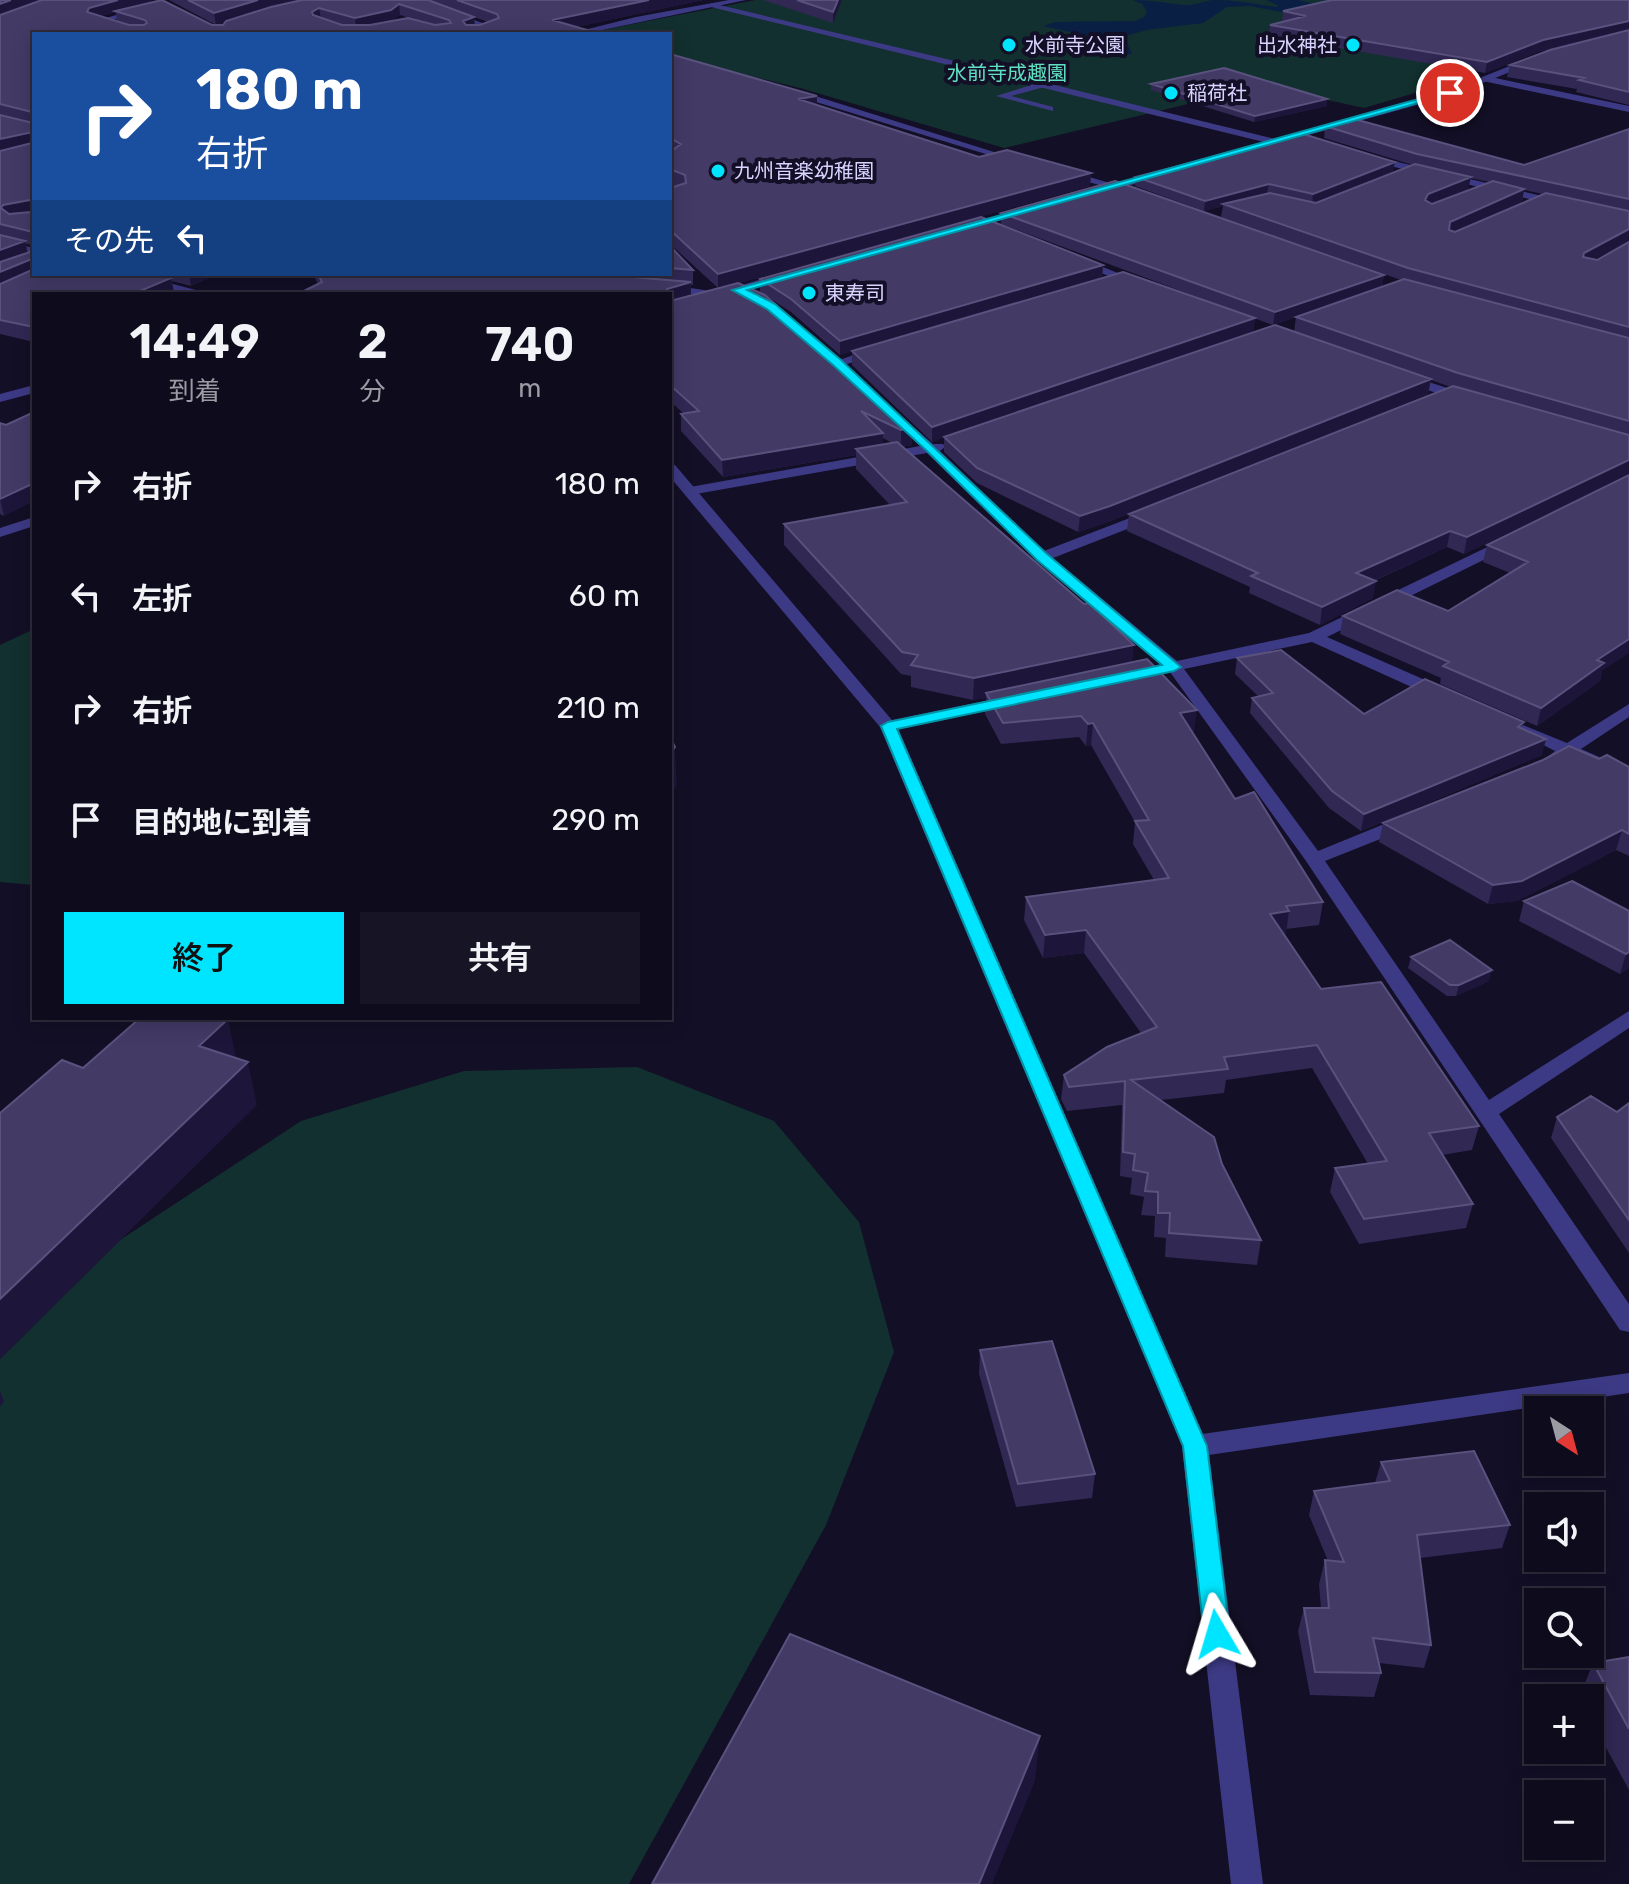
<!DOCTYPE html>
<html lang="ja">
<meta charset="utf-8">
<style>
:root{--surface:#0e0b1c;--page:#171425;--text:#f1f3f6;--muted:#9b9ba3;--line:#2e2b3b;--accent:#00e5ff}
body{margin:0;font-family:Rubik,"Noto Sans JP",sans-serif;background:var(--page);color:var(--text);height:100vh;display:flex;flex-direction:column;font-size:30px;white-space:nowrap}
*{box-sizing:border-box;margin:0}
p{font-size:26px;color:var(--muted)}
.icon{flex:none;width:44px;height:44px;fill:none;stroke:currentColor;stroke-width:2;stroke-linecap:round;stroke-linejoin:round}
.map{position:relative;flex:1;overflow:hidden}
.side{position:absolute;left:32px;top:292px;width:640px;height:728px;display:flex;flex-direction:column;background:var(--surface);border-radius:0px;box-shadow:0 4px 20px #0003,0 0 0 2px var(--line)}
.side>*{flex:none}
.guide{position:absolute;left:32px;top:32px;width:640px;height:244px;border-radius:0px;box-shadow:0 4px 20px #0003,0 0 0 2px var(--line);background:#1a4fa0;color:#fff;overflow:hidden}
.needle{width:52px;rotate:144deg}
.controls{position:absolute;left:1524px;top:1396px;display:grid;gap:16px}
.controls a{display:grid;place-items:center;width:80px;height:80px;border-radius:0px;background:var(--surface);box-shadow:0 4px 20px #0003,0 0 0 2px var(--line);font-size:40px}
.pin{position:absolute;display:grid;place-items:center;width:68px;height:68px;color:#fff;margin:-34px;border:4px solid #fff;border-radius:50%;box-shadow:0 2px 8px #0007}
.me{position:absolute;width:88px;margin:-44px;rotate:353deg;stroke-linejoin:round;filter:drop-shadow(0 0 6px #0008)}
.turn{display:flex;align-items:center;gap:28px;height:168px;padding:0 32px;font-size:36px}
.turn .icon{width:104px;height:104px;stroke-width:2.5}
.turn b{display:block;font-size:56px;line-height:68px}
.then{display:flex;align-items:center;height:76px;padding:0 32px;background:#0003;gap:16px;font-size:30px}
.eta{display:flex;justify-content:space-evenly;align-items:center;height:136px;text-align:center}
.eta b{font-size:48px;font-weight:600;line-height:56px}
.cta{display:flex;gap:16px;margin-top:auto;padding:16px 32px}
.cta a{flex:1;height:92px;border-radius:0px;background:var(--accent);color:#111;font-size:32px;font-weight:600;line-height:92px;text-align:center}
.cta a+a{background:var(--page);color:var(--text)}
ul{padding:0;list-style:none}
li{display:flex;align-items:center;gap:24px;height:112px;padding:0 32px}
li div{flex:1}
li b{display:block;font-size:30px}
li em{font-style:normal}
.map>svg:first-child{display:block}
.green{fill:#12302f}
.water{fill:#0a1f44}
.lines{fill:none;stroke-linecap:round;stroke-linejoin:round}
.stream{fill:#0a1f44;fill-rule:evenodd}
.service{fill:#3d3a85;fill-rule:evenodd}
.minor{fill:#3d3a85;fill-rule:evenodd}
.tertiary{fill:#3d3a85;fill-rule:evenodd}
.wall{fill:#312854;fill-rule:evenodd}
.shaded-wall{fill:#1d163a}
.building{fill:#433a66;stroke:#5a527e;stroke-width:2;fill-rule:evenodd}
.route{fill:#00e5ff;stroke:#0095a6;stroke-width:2}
.poi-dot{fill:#00e5ff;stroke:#130f26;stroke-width:3}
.labels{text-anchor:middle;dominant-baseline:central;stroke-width:8;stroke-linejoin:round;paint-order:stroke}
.far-poi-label{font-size:20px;fill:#d9d4ff;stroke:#130f26;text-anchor:start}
.far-park-label{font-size:20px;fill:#5fe0c0;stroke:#130f26}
</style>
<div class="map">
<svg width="1629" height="1884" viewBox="0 0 1629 1884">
<rect width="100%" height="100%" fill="#130f26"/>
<path class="green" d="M755,0H1371L1519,55L1435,87L1364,108L1263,86L1004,148L800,88L670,56V34H582Z
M34,629V885L0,882V645Z
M637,1067L774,1121L859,1222L894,1352L826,1525L629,1884H0V1406L3,1402L0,1400V1359L120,1240L301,1121L464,1071Z"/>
<path class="water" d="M1133,0C1151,0 1165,3 1183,5C1195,6 1203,1 1213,0C1236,0 1255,4 1277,7L1279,6L1266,0H1298L1323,6L1281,12L1250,6L1227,7L1203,23L1146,30L1126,36H1088L1043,26L1055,22L1135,21L1144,17L1147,12L1142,4Z"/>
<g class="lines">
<path class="stream" d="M1117,35L1120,37L1118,42L1129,47L1132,54H1128L1125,49L1113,44L1114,37Z"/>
<path class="service" d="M711,3L1018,76L1022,79L1018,82L711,7Z
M1041,82L1044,87L1011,96L1053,107V111L996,96Z
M114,274H135L211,294H190Z
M34,385V393L0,402V394Z"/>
<path class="minor" d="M405,0H417L497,28L480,34H467L484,28Z
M729,0H746L583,34H568L636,17Z
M140,8L143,12L105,22L146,34H132L92,22Z
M1018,76L1279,140L1281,142L1276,145L1015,81Z
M1486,76L1629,106V112L1483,81Z
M790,90H796L1023,161L1015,163L790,94Z
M1368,155L1559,200L1564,203L1559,206L1365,160Z
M1061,171H1069L1120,186L1115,189L1061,175Z
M0,240L34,248V254L0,246Z
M1075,259H1083L1145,284L1135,286L1075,263Z
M664,284L717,292L723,295L717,298L660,289L658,287Z
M876,347L882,351L880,354L837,367L831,363Z
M1407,375L1472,396L1473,399L1467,403L1403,382L1401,379Z
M893,409L933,444H943L945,447L940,451L1044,551L1148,511H1158V517L1053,558L1177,661L1309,633L1504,539H1514V545L1327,637L1448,690L1450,694L1448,698H1436L1312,642L1184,669L1318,851L1399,818H1413L1415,822L1413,826L1325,861L1489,1100L1629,1011V1028L1499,1114L1629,1304V1332L1620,1330L1306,861L1170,672H1156L1154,669L1161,664L1037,560L927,453L690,495L683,491L690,487L920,446L888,416V410Z
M1010,696L1016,697L1018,701L1016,705L888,731L879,726L888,721Z
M1629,704V717L1581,749L1629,770V782L1569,757L1559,764H1547L1544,760L1555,751L1514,730L1523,725L1567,743Z
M1629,1373V1393L1195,1457L1186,1453L1182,1446L1186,1439L1195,1435Z"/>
<path class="tertiary" d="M1532,57L1535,62L1453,95L1280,143L1272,141L1447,91Z
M1162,171L1167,174L1166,176L1100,193L1095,190Z
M1027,207L1032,210L1031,212L965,230L960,227Z
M783,273L787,274V278L670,314V306Z
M670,464L675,465L897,726L1208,1446L1263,1884H1231L1182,1446L880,727L670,477Z
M34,517V526L0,537V528Z"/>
</g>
<path class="wall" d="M0,0H151V3L212,25H223L225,22L216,25L169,0H703L576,27L34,34V274H218L191,286L172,281L174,293L34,294V342L0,334ZM116,12L117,22L101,16ZM400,15L409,18L392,21ZM474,17L488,22L480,25H475ZM26,244L33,245V251L28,253Z
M763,0H842L833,23Z
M1629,0V105L1576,92L1577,89L1507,77L1510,65L1582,42L1540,51L1485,73L1269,36L1270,25L1283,22H1282L1283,11Z
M670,54L817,105L979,157L1091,173L1090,186L739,283L912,428V445L902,447L1132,662L1194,732H1192L1235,799L1323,902L1319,925L1286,929V934H1283L1321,989L1479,1126L1472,1150L1442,1155L1473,1204L1466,1228L1359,1244L1330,1192L1335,1168L1368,1164L1312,1068L1226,1080L1224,1093L1161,1100L1222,1164L1261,1240L1257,1265L1165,1257L1166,1238L1154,1237L1155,1216L1141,1215L1144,1197L1130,1194L1132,1178L1120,1176L1122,1105L1067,1111L1061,1099L1064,1075L1141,1033L1084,953L1043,958L1024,920L1026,897L1154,880L1133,844L1135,822L1091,745L1086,746L1079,737L1001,744L985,714L986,698L973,700L911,687V676L901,674L784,545V524L890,505L856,469V455L723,477L681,431V414H684L670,401V294L318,284L313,274H670V246L693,270V285H691V296L718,288L670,244V188L677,186L670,183V152L671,151H670ZM883,438L892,443L883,445Z
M1151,84L1327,99V106L1254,122L1151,90Z
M1325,126L1524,165L1629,129V241L1594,259L1597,260L1629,242V474L1464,554L1447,547L1374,581L1373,598L1320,625L1249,593L1250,587L1127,531L1129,514L1451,387L1431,380L1428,394L1108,522L1078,532L977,483L944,452V437L932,442L852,365V351L1255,318L1253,332H1294L1296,317L1401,280L1221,217L1223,206L1204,211L1135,186L1136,177L1393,171L1315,202L1413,165L1324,138ZM1470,178L1490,182L1445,199L1468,190ZM1524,190L1543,194L1454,232L1522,202Z
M1001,213L1384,275L1382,287L1273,325L1001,224Z
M1103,265L1102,278L840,355L791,312L760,292V279Z
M0,423L4,516L0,514Z
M1629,475L1602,671L1600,681L1537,726L1440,684L1441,678L1340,634L1343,616L1448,611L1510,573L1483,562L1487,545Z
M1237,658L1364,714L1522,729L1542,755L1361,831L1329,808L1250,713L1252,698L1258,696L1235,674Z
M1599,759L1629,767V856L1616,850L1517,901L1488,904L1379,842L1383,823Z
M1524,901L1629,911V968L1620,974L1519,921Z
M1411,957L1489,981L1456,996H1447L1408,968Z
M1629,1103V1253L1551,1138L1557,1117L1617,1112Z
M980,1350L1095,1474L1092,1498L1016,1507L979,1374Z
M1381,1462L1510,1525L1502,1548L1420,1558L1431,1645L1424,1668L1379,1663L1381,1673L1374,1697L1310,1695L1298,1631L1304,1608H1321L1319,1584L1325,1560L1328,1561L1309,1515L1314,1491L1375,1483Z
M1629,1657V1790L1590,1718V1698H1579L1593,1663Z"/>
<path class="shaded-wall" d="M11,0H46L0,16V4Z
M118,0H151V3L115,11L116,12L91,19L87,12L89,8Z
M258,0H321L270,8L216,25L214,13Z
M649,0H703L553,32L552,20Z
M838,0H842L833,23V12Z
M399,4L400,15L392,21L356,30L355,18Z
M319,8L321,19L313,23L312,12Z
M474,17L475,28L464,32L463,21Z
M1629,21V31L1540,51L1485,73L1487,62L1543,40Z
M817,96V108L798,99Z
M1327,99V106L1254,122L1255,116Z
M33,132L34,145L0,153V139Z
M1395,162L1393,171L1312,204L1313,194Z
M1091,173L1090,186L718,289V274Z
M1471,177L1468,190L1426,207L1425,200L1428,194Z
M1269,184L1267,194L1223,204V206L1204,211L1205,201Z
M1524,189L1522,202L1448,235L1450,222Z
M30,200L33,214L6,219L1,208L3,205Z
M1629,229V241L1580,266L1584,253Z
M25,241L28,256L0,266V250Z
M34,258V274L0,288V272Z
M1103,265L1102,278L840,355V341Z
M189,274H218L191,286Z
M1384,275L1382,287L1273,325L1275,312Z
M171,278L174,293L172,294H133Z
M691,282V297L670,303V294H667V289Z
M1255,318L1253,332L932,442V427Z
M1431,379L1428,394L1108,522L1078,532L1080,516Z
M912,428V445L901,447V430Z
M883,433V450L856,449V455L723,477L722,460Z
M1629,460V474L1464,554L1467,537Z
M34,483V501L4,516L0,499Z
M1450,531L1447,547L1353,590L1356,573Z
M1376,581L1373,598L1320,625L1322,607Z
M1629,639V653L1602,671L1600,681L1537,726L1541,708L1597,660Z
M1134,645L1132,667L986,693V698L973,700L974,678Z
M1197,710L1194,732L1178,735L1180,713Z
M1093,723L1091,745L1086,746L1088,724Z
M1546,739L1542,755L1361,831L1364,814Z
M675,747L677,786L670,796V754Z
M1622,830L1616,850L1517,901L1488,904L1493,885Z
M1289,911L1286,934L1266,937L1270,914Z
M1086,930L1084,953L1043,958L1045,935Z
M1629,952V968L1620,974L1626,954Z
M1492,970L1489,981L1456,996L1459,985Z
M228,1019L237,1062L199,1046Z
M248,1062L257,1105L0,1359V1299Z
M0,1391L4,1402L0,1406Z
M1040,1736L1035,1781L992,1884H979Z"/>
<path class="building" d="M0,0H11L0,4Z
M42,0H118L89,8L87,12L129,25H144L147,23L145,20L115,11L162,0L212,25H223L226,21L271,7L302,0H428L474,17L463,21L466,25H480L499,18L497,14L457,0H649L552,20L601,34H34V258L0,272V262L33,251V232L0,224V151L32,143L33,132L0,139V115L33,123L32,112L0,104V15ZM399,4L449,20L451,23L435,25L408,18L370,25H342L313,15L312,12L319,8L355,18L391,10ZM30,200L34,203L31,212L9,214L1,208L3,205Z
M188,0H258L214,13Z
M797,0H838L833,12Z
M1332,0H1629V21L1543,40L1487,62L1270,25L1306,16L1283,11Z
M1629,30V92L1579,80L1584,78L1510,65L1550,50Z
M670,54L817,96L798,99L979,157L1007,150L1091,173L718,274L670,230V188L686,183L685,175L670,169V152L681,144L670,138Z
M1224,68L1327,99L1255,116L1151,84Z
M1354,119L1524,165L1629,129V199L1417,154L1325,126Z
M1303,134L1395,162L1313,194L1269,184L1205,201L1136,177Z
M1415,164L1471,177L1428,194L1425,200L1432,204L1493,181L1524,189L1450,222L1449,230L1455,232L1546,193L1629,211V229L1584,253L1583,257L1597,260L1629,242V327L1408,268L1223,204L1270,193L1316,203Z
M1115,181L1384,275L1275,312L1001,213Z
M981,217L1103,265L840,341L791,299L760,279Z
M0,235L25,241L0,250Z
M670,246L693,270L670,268Z
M34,269V274H156L171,278L133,294H34V327L0,320V284Z
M1123,272L1255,318L932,427L852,351Z
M318,274H596L691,282L667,289V294H298L322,282Z
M1404,279L1629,338V421L1458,373L1296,317Z
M738,283L765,295L912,428L901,430L861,411L883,433L722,460L681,414L699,411L670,385V301Z
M1275,325L1431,379L1110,506L1080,516L977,468L944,437Z
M1453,386L1629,435V460L1467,537L1450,531L1356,573L1376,581L1322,607L1251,576L1258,573L1129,514Z
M34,412V483L0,499V423L6,425Z
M897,442L1084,604L1089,603L1134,645L974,678L911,665L918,655L902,652L784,524L907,502L856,449Z
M1629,475V639L1597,660L1604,663L1541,708L1443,666L1449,662L1343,616L1397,590L1448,611L1528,562L1487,545Z
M1281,650L1364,714L1425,679L1524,722L1518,727L1546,739L1364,814L1332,791L1252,698L1273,693L1237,658Z
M1147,659L1197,710L1180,713L1235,799L1254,792L1323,902L1286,906L1289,911L1270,914L1321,989L1381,982L1479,1126L1429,1133L1473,1204L1364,1219L1335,1168L1387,1161L1317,1045L1224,1057L1228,1069L1131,1080L1214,1137L1222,1164L1261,1240L1169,1233L1170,1213H1158V1192L1145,1191L1148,1173L1133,1170L1135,1154L1123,1152L1125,1081L1069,1087L1064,1075L1107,1047L1157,1027L1086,930L1045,935L1026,897L1169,878L1135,821L1149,820L1093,723L1088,724L1081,716L1003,723L986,693Z
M670,737L675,747L670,754Z
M1569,746L1599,759L1607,755L1629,767V834L1622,830L1522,881L1493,885L1383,823L1543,760Z
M1572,881L1629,911V952L1626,954L1524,901Z
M1450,940L1492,970L1459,985H1450L1411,957Z
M140,1018H224L228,1019L199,1046L248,1062L0,1299V1113L62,1060L83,1068Z
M1591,1096L1617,1112L1629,1103V1220L1557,1117Z
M1052,1341L1095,1474L1018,1484L980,1350Z
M1474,1451L1510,1525L1417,1535L1431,1645L1373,1638L1381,1673L1315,1672L1304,1608H1329L1325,1560L1344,1562L1314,1491L1390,1481L1381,1462Z
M790,1634L1040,1736L979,1884H652Z
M1629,1657V1729L1593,1663Z"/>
<path class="route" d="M1447,91L1454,93L747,290L775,304L841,360L1047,554L1181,667L1174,671L897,729L1207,1446L1230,1634L1226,1642L1217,1645L1208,1642L1204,1634L1183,1446L881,726L888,722L1162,665L1037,560L927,451L833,365L767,309L732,290Z"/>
<g class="poi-dot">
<circle cx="1009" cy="45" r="8"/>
<circle cx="1353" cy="45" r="8"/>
<circle cx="1171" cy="93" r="8"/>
<circle cx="718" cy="171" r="8"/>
<circle cx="809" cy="293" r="8"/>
</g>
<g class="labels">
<g class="far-poi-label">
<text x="1025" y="45">水前寺公園</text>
<text x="1337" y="45" text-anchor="end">出水神社</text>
<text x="1187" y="93">稲荷社</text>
<text x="734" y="171">九州音楽幼稚園</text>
<text x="825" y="293">東寿司</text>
</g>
<g class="far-park-label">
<text x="1007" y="73">水前寺成趣園</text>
</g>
</g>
</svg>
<div class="controls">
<a><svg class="needle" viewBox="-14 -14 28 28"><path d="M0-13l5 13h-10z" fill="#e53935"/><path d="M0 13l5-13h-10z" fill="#9b9ba3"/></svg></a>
<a><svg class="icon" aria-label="sound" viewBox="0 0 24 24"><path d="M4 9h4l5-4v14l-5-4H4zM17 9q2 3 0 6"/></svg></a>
<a><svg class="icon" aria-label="search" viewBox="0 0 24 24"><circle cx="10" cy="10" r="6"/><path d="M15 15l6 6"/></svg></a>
<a>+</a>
<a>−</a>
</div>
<div class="pin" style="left:1450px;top:93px;background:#d93025"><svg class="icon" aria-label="arrive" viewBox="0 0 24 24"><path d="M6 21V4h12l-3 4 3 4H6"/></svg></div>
<svg class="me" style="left:1217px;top:1634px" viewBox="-20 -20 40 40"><path d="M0-17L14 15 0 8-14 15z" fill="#00e5ff" stroke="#fff" stroke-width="4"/></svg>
<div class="guide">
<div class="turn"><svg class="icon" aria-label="right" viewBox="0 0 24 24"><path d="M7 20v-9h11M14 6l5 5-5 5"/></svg><div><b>180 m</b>右折</div></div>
<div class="then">その先<svg class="icon" aria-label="left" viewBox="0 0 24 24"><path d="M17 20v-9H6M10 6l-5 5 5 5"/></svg></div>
</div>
<section class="side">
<div class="eta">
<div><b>14:49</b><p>到着</p></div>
<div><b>2</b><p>分</p></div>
<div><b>740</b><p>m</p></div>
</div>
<ul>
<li><svg class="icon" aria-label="right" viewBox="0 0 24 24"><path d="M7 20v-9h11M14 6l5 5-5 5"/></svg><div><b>右折</b></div><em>180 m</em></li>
<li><svg class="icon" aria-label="left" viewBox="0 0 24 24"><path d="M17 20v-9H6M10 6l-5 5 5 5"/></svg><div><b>左折</b></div><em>60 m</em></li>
<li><svg class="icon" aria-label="right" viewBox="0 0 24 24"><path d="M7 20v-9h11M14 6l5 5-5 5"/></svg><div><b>右折</b></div><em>210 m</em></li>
<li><svg class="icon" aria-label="arrive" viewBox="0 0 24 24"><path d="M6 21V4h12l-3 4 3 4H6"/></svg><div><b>目的地に到着</b></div><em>290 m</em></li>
</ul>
<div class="cta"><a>終了</a><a>共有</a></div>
</section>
</div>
